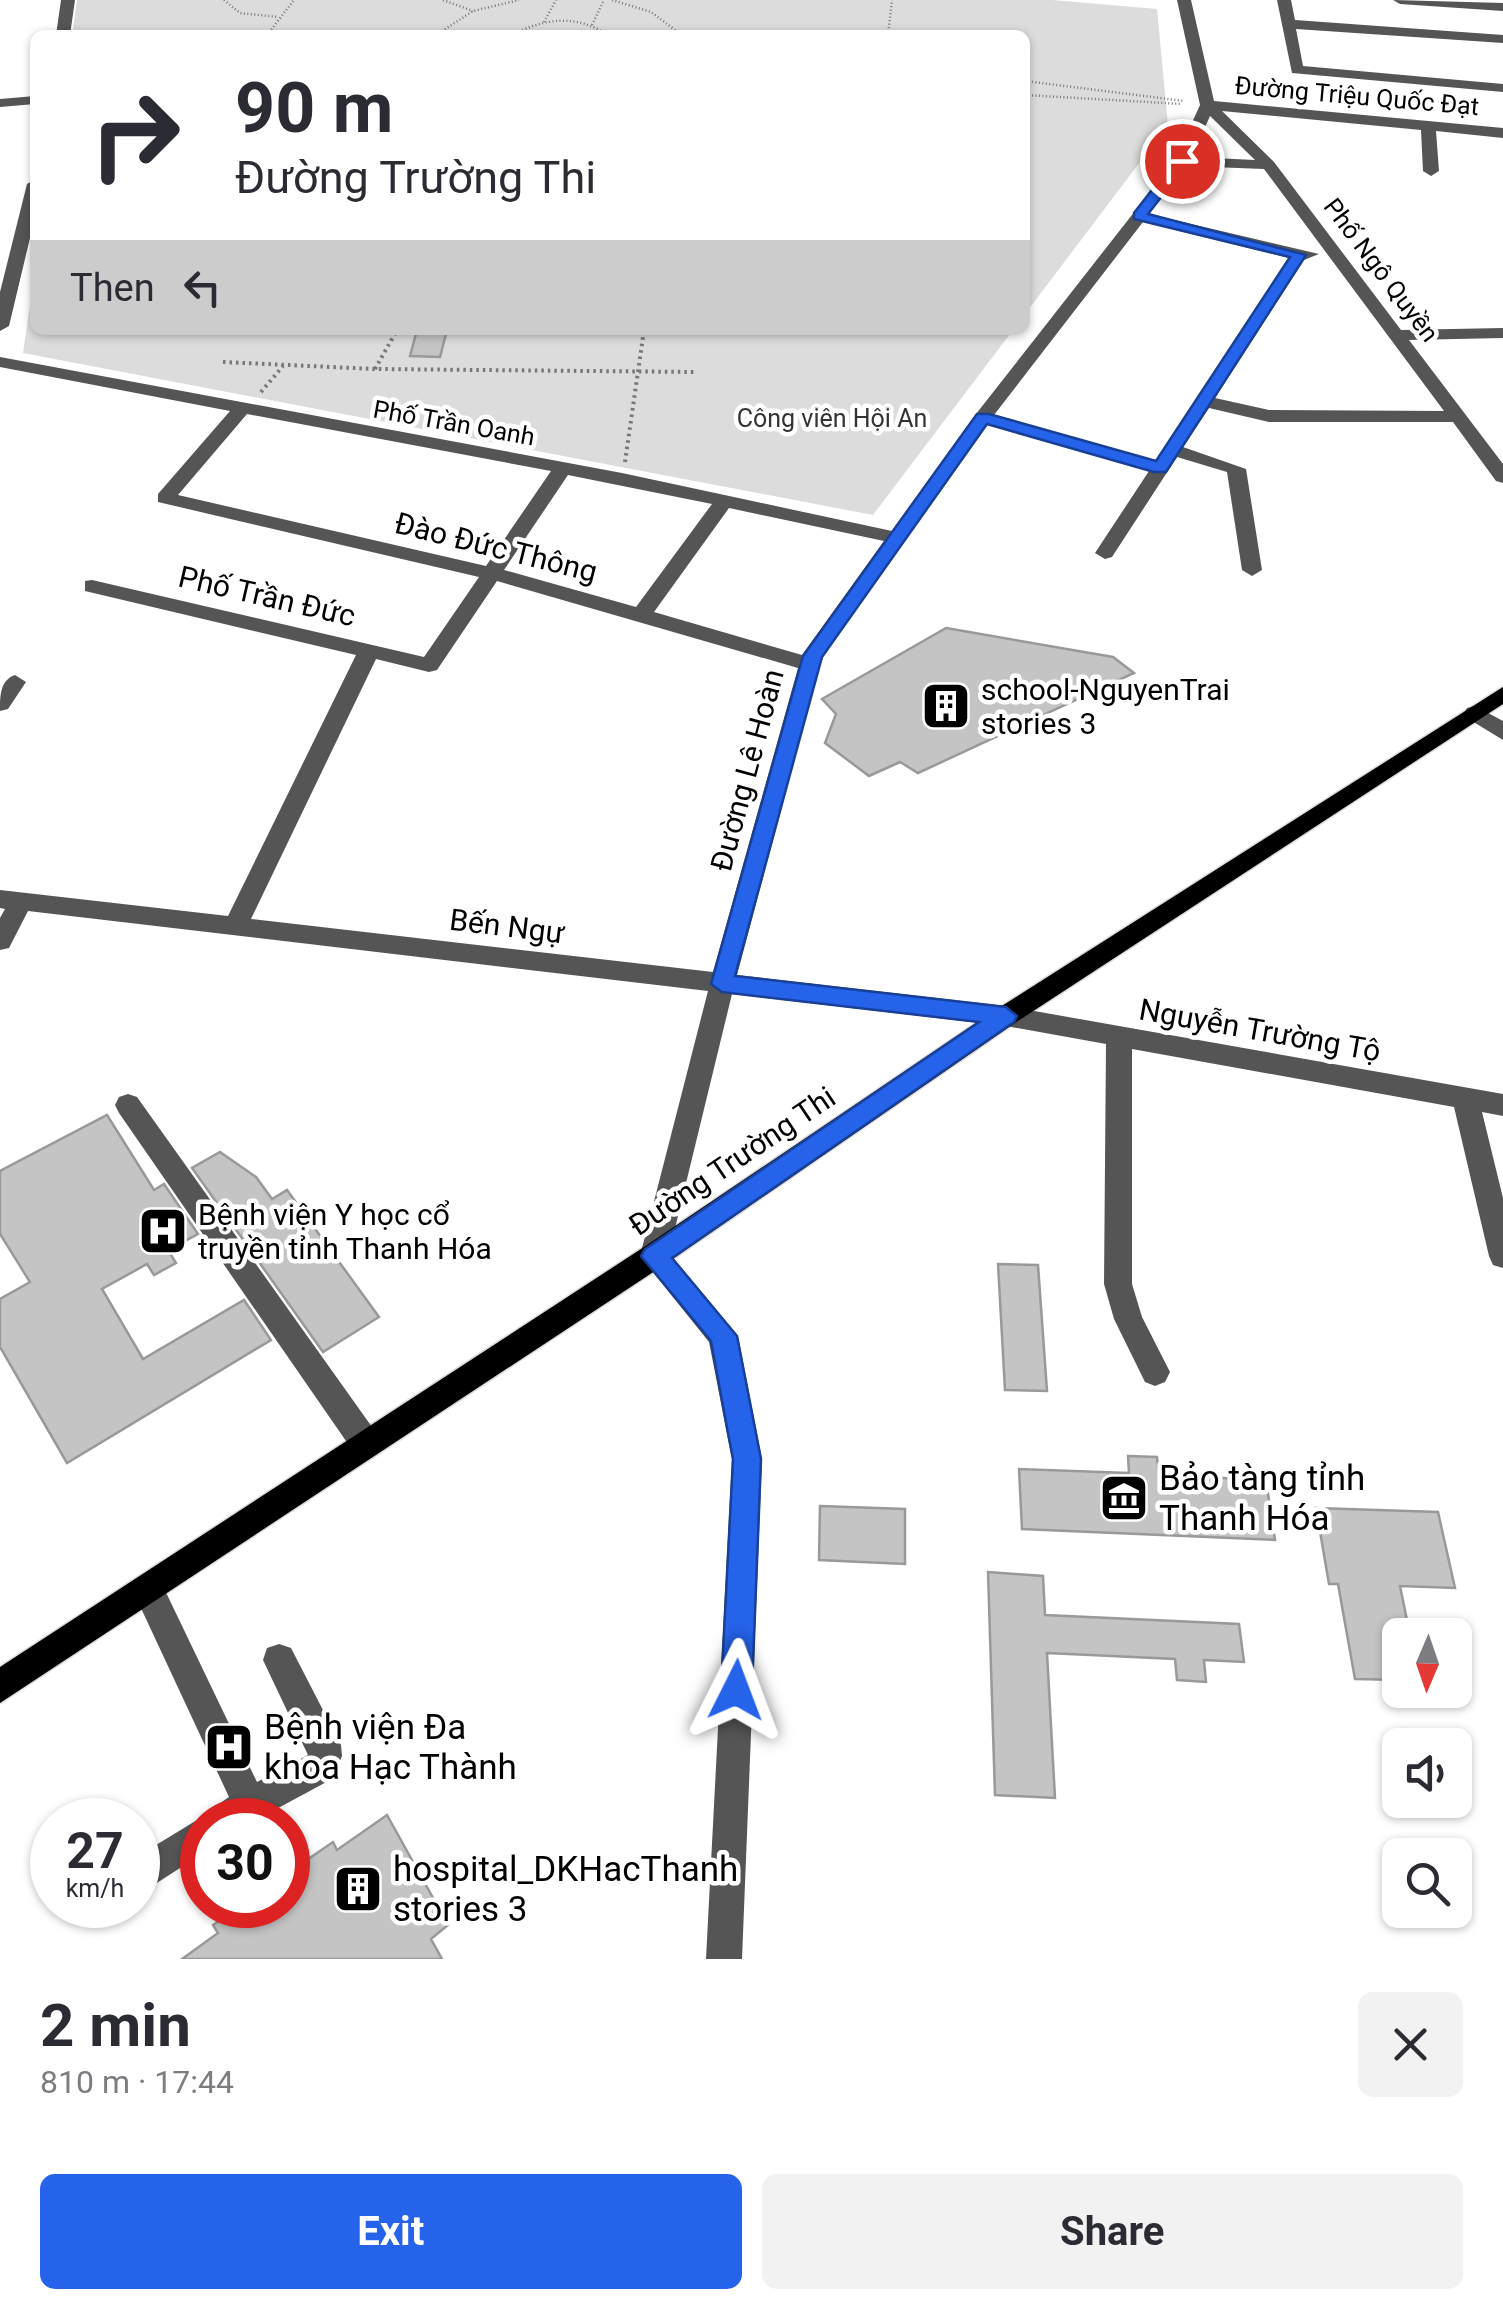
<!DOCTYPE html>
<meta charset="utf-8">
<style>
:root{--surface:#fff;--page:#f2f2f3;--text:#2b2b33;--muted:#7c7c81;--accent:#2563eb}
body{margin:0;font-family:Roboto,sans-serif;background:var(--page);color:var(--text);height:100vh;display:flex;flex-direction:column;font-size:38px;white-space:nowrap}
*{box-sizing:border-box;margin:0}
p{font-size:32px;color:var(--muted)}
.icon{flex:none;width:55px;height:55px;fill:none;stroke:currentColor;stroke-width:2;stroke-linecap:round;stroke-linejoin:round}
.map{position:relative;height:1959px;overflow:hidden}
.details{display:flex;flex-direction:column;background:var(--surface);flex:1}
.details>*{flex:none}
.guide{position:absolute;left:30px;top:30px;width:1000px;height:305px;border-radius:15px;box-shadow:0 2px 8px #0004;background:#fff;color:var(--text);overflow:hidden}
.needle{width:65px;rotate:182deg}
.buttons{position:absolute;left:1382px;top:1618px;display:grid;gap:20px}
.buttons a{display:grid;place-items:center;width:90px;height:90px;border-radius:15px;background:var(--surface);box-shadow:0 2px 8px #0004;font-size:50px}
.speed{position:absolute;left:30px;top:1798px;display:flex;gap:20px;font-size:50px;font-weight:700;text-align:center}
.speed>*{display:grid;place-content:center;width:130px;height:130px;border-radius:50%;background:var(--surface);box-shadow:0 2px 8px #0004;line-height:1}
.speed small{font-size:25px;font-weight:400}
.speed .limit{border:15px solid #d22;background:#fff;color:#111}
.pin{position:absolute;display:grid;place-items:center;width:85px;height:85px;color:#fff;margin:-42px;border:5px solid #fff;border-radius:50%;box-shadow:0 2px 10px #0007}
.me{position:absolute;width:110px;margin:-55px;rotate:3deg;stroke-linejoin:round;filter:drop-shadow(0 0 8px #0008)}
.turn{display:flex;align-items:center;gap:35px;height:210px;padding:0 40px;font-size:45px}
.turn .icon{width:130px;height:130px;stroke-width:2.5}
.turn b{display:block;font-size:70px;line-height:85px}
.then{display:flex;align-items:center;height:95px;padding:0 40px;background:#0003;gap:20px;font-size:38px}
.round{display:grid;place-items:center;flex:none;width:105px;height:105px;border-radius:15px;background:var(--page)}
.headline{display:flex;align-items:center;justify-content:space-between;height:170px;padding:0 40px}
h1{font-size:60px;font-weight:700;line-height:75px}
.primary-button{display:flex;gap:20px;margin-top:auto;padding:20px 40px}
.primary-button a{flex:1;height:115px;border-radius:15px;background:var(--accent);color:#fff;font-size:40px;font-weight:700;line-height:115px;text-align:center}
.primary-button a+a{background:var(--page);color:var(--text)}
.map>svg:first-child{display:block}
.green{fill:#dcdcdc}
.building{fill:#c4c4c4;stroke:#999;stroke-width:2.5}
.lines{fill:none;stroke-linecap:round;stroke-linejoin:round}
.major-casing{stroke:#dbdbdb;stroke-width:3}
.path-far1{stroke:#777;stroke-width:2.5;stroke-dasharray:1 2.5;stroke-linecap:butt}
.path{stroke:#777;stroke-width:4;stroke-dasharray:2.5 4;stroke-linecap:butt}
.minor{fill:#555;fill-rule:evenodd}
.major{fill:#000;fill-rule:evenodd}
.route{fill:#2563eb;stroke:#184099;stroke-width:2.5}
.labels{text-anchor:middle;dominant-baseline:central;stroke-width:9;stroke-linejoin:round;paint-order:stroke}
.far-street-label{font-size:25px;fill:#000;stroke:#fff}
.far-park-label{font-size:25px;fill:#333;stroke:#fff}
.street-label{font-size:30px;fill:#000;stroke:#fff}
.poi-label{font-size:30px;fill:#000;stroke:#fff;text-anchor:start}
.near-poi-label{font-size:35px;fill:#000;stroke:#fff;text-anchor:start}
</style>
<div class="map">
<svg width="1503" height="1959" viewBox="0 0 1503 1959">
<rect width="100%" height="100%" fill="#fff"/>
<path class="green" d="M77,0H1052L1157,9L1168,125L1025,314V35H72Z
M35,272V330H1013L873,515L23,353Z"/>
<path class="building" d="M417,330H447L440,357L410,356Z
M946,628L1113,657L1134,673L918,773L900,762L869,776L825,743L836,714L822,699Z
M107,1115L154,1190L164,1184L198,1234L168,1250L176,1263L154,1275L147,1264L102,1289L143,1359L244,1300L271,1340L67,1463L0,1347V1299L30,1282L0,1234V1171Z
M220,1152L256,1177L272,1199L287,1190L379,1317L323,1352L192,1168Z
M998,1264L1038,1265L1047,1391L1005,1390Z
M1128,1456L1157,1457L1159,1475L1266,1480L1275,1540L1022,1529L1019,1469L1129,1473Z
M820,1506L905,1509V1564L819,1560Z
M1316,1508L1438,1512L1455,1588L1400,1586L1410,1635H1400V1680L1355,1679L1338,1584H1329Z
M988,1572L1043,1576L1045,1615L1239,1624L1244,1662L1204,1660L1206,1682L1177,1680L1175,1659L1047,1653L1055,1798L995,1795Z
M387,1815L448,1925L431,1939L442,1959H182L218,1933L213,1925L242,1905H288V1873L333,1842L337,1850Z"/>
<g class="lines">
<g class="major-casing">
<path id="major" d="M1503,687V704L1015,1023L664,1265L0,1703V1667L644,1247L997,1009Z"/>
</g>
<path class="path-far1" d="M224,0L240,13L278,17
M443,0L473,11
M612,0L651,12L682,35
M544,22L556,0
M592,25L604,0
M267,35L294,0
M436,35L473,11L519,0
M513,35C543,18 578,14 607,35
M888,35L892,0
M1025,81L1184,101
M1025,95L1182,104"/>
<path class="path" d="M223,362L375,369L696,372
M375,369L397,330
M261,392L283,366
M625,462L644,330"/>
<path class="minor" d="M61,0H75L70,35H56Z
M1177,0H1191L1214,101L1503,128V138L1436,131L1439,171L1431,176L1423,171L1421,130L1222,111L1274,162L1401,330L1503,328V338L1409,340L1503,464V483L1496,481L1453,422H1269L1209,408L1183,447L1246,469L1262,570L1252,576L1242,570L1227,472L1177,457L1112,557L1105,559L1095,553L1149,471L987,425L822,657L737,975L1006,1006L1503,1094V1116L1482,1112L1503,1198V1268L1493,1265L1489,1256L1454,1107L1132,1049V1284L1142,1317L1170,1372L1165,1382L1155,1386L1145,1382L1114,1319L1104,1284L1106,1044L1006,1026L732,994L669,1253L738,1336L762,1459L742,1959H706L732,1459L709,1342L640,1256L708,991L28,911L9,948L0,950V918L5,909L0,908V890L228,916L356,655L85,591V581L92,580L424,657L479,577L158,502V494L230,411L0,367V357L622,473L892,531L976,414L1175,160L1200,105ZM1210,116L1255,160L1192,157ZM1186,166L1264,169L1444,411L1269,410L1215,398L1304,260L1319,254L1149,214ZM1143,222L1289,258L1156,461L994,415ZM247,414L551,471L486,566L178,495ZM568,475L712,504L636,607L504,570ZM729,508L884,541L802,655L654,612ZM497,581L798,668L713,972L251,919L376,659L429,672L437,670Z
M1277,0H1291L1295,20L1503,35V43L1296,29L1303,66L1503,84V92L1292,73Z
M1393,0L1503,3V11L1400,4Z
M35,96V104L0,107V99Z
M35,179V217L9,326L0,331V292L27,184Z
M15,675L26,682L8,709L0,711C0,696 0,680 15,675Z
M1475,706L1503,721V740L1467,718L1464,713L1467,708Z
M128,1094L137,1097L377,1434L381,1444L377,1454L366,1458L355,1454L119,1113L115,1105L119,1097Z
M149,1575L160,1580L257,1782L308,1755L263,1660L267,1648L279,1644L291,1648L341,1745L342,1756L332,1779L256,1820H202V1854L138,1895V1856L202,1817L208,1819L213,1808L229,1797L133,1591L138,1580Z"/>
<use href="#major" class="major"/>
</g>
<path class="route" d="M1177,158L1189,161L1148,214L1306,255L1166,472H1154L987,424L822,657L735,976L1006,1007L1017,1016L1014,1022L672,1258L737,1336L761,1459L752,1690L747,1700L736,1705L726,1700L721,1690L733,1459L727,1428L711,1341L641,1256L645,1249L979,1022L722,992L711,984L803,656L977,414H989L1156,461L1290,257L1134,219V213Z"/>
<defs>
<g id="building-square" transform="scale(2.5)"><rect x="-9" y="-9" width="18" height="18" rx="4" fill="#000" stroke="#fff"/><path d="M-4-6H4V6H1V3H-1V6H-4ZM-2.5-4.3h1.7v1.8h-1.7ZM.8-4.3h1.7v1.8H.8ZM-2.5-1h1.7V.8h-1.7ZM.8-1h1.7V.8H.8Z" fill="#fff"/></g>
<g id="hospital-square" transform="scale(2.5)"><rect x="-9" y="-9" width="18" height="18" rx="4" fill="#000" stroke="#fff"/><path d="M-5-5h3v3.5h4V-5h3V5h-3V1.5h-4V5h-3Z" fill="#fff"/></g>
<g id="museum-square" transform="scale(2.5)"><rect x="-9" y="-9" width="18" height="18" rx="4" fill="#000" stroke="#fff"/><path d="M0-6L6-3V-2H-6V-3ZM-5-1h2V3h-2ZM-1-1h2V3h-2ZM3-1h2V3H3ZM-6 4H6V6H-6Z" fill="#fff"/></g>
</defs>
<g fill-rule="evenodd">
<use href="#building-square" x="946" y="706"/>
<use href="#hospital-square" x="163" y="1231"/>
<use href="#museum-square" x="1124" y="1498"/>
<use href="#hospital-square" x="229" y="1747"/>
<use href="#building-square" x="358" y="1889"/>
</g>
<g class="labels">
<g class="far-street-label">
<text transform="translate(1357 96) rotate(5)">Đường Triệu Quốc Đạt</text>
<text transform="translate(1381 270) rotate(53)">Phố Ngô Quyền</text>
<text transform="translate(454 423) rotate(10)">Phố Trần Oanh</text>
</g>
<g class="far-park-label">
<text x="832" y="418">Công viên Hội An</text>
</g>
<g class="street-label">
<text transform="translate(496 547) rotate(14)">Đào Đức Thông</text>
<text transform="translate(267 596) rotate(13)">Phố Trần Đức</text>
<text transform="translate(747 770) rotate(-75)">Đường Lê Hoàn</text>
<text transform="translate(507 926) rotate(7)">Bến Ngự</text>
<text transform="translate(1260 1030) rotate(10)">Nguyễn Trường Tộ</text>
<text transform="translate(732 1161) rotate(-34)">Đường Trường Thi</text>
</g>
<g class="poi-label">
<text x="981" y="689">school-NguyenTrai<tspan x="981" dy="34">stories 3</tspan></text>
<text x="198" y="1214">Bệnh viện Y học cổ<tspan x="198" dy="34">truyền tỉnh Thanh Hóa</tspan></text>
</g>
<g class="near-poi-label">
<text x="1159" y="1478">Bảo tàng tỉnh<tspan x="1159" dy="40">Thanh Hóa</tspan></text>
<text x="264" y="1727">Bệnh viện Đa<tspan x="264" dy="40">khoa Hạc Thành</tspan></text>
<text x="393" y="1869">hospital_DKHacThanh<tspan x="393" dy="40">stories 3</tspan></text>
</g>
</g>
</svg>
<div class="buttons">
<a><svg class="needle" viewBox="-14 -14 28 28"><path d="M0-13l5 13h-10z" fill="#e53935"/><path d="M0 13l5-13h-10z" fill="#7c7c81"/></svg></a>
<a><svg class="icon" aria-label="sound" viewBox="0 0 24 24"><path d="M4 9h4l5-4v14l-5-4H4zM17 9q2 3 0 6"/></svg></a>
<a><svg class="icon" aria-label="search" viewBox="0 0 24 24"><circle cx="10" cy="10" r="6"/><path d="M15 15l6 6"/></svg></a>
</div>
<div class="speed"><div>27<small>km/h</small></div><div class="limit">30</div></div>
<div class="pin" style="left:1182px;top:161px;background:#d93025"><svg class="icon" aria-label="arrive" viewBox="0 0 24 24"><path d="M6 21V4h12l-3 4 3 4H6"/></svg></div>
<svg class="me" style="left:736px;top:1690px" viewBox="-20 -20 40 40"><path d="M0-17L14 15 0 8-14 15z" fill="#2563eb" stroke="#fff" stroke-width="4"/></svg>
<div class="guide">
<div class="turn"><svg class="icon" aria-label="right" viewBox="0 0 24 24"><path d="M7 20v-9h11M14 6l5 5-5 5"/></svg><div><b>90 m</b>Đường Trường Thi</div></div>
<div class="then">Then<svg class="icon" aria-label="left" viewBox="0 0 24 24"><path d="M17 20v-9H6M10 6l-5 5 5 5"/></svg></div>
</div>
</div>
<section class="details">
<div class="headline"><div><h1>2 min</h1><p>810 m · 17:44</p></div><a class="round"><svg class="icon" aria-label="close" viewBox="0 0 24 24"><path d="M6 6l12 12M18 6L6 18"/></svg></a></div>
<div class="primary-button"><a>Exit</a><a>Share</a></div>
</section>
